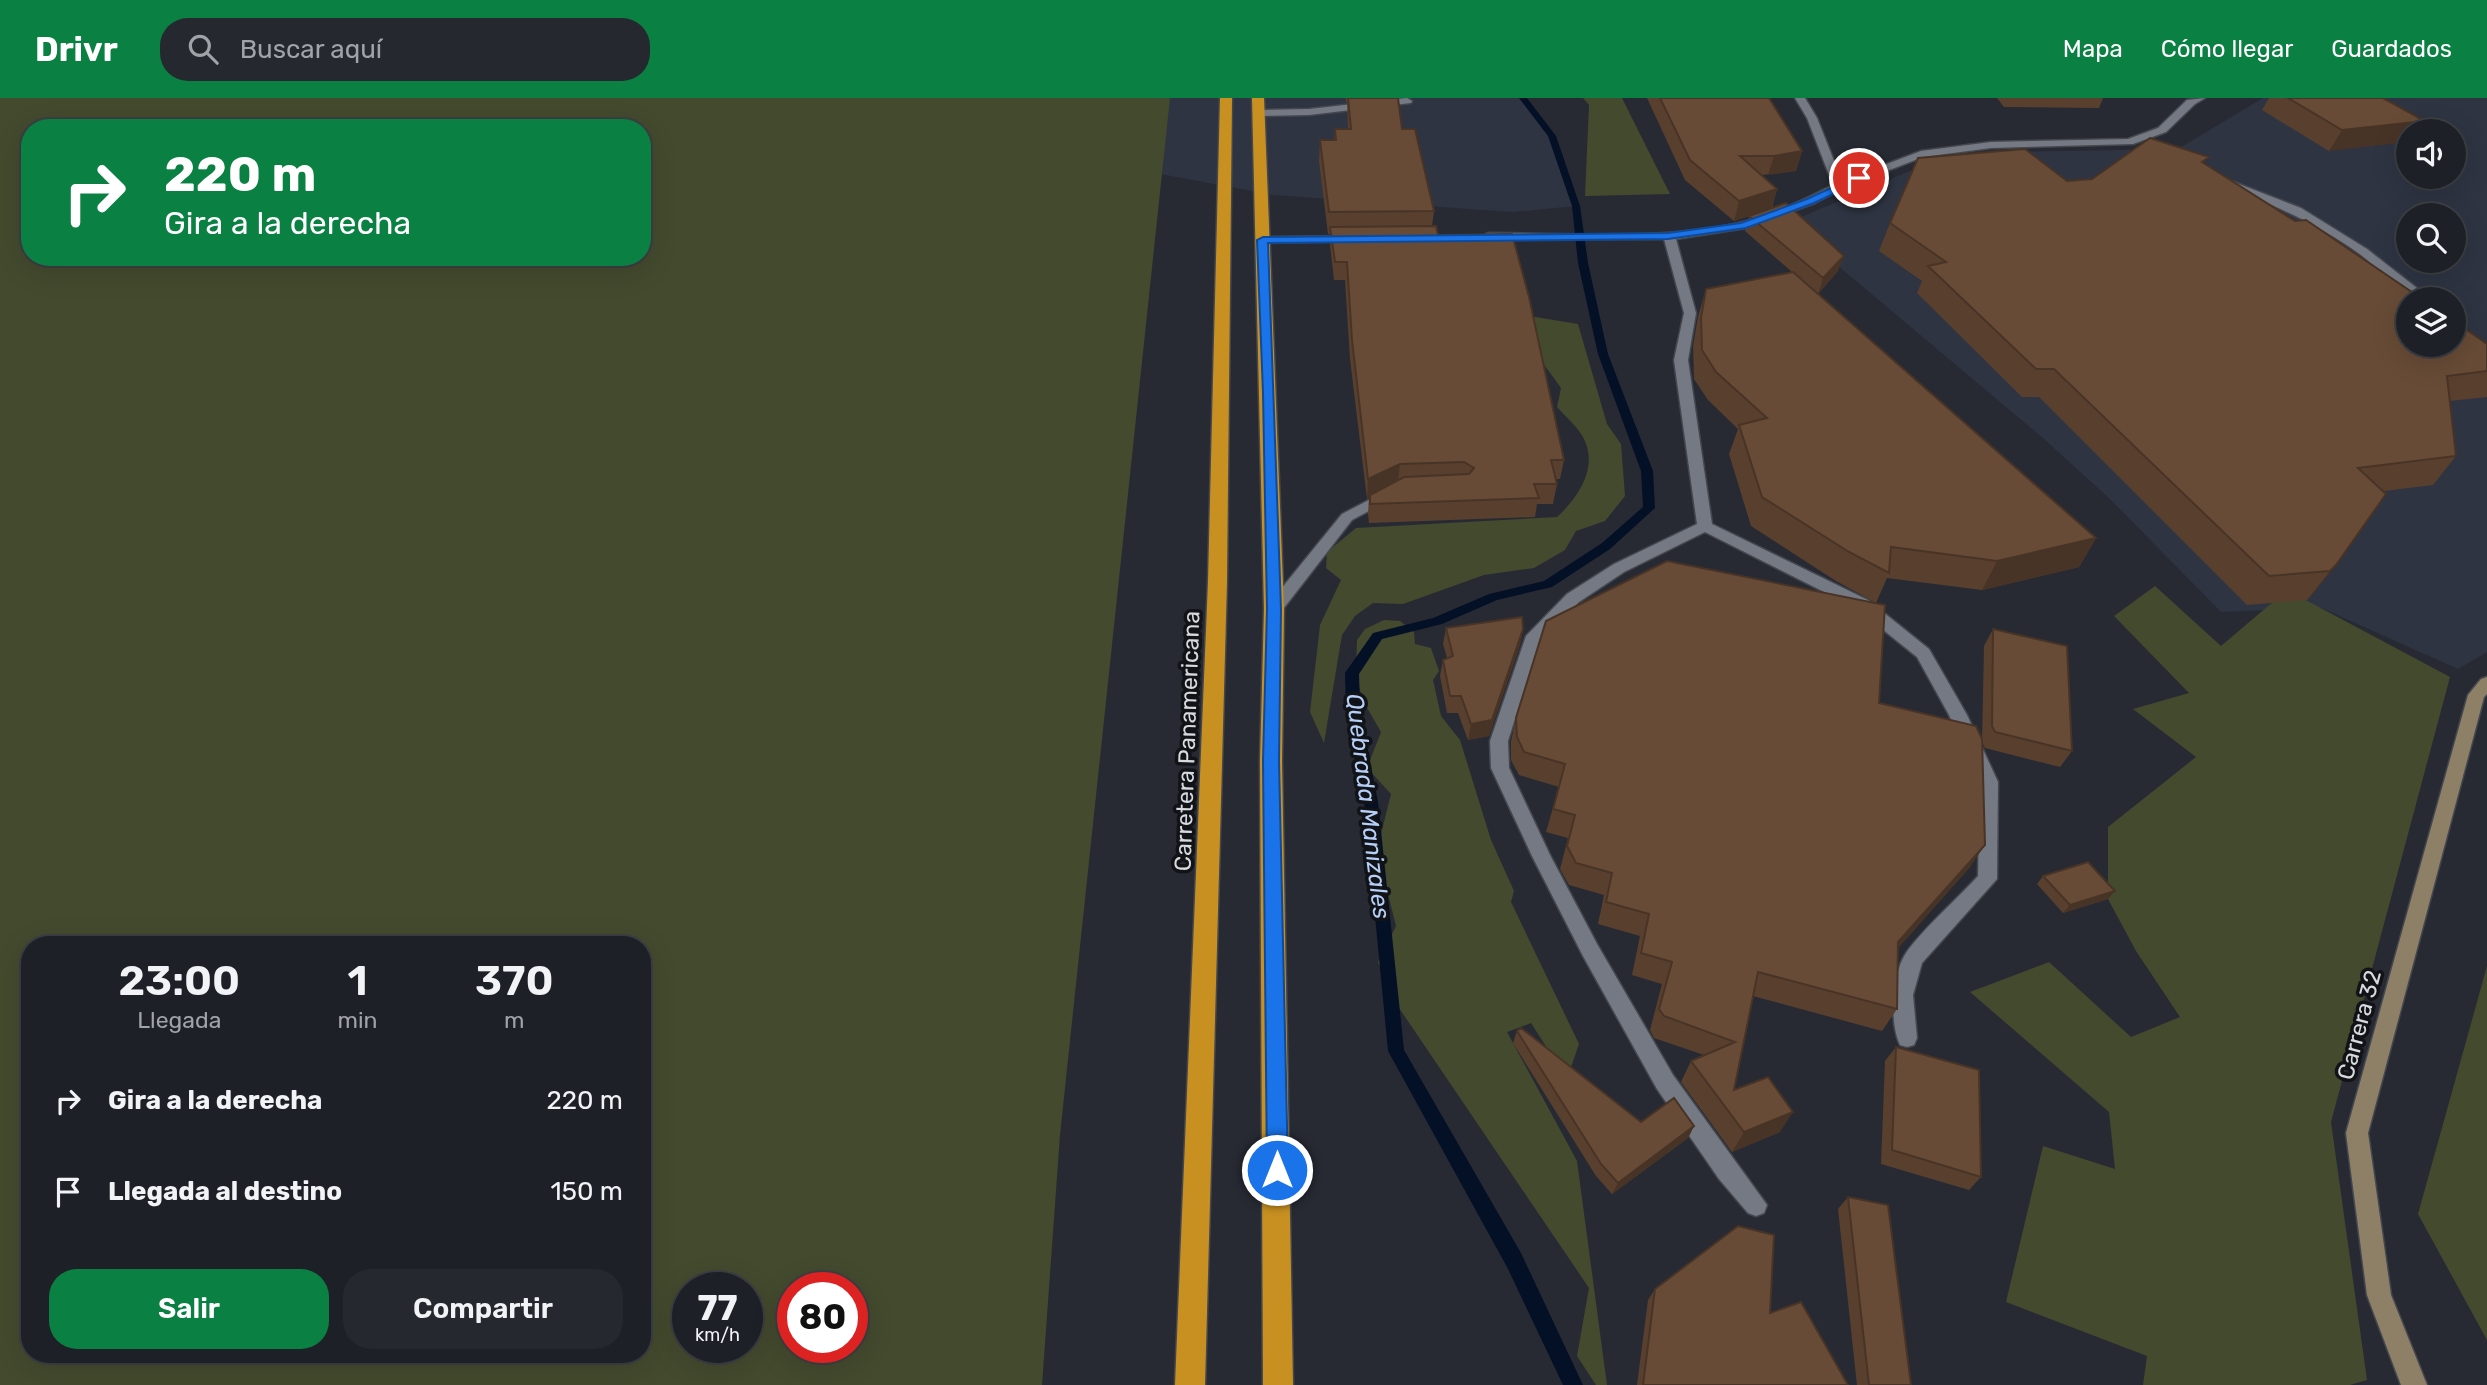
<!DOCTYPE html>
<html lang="es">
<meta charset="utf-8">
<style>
:root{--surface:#1d2026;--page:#25282e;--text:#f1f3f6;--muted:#a0a3a7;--line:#3b3e43;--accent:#0b8043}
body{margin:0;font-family:Rubik,sans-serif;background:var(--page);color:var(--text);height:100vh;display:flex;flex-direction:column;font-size:26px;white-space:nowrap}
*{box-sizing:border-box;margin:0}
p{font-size:23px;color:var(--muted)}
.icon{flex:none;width:38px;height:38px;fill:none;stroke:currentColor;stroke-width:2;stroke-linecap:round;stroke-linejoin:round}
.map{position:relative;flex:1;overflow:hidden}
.side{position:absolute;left:21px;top:838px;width:630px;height:427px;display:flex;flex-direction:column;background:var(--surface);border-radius:28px;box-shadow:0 7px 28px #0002,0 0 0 2px var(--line)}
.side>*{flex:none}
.top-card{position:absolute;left:21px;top:21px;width:630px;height:147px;border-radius:28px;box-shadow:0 7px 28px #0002,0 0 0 2px var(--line);background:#0b8043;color:#fff;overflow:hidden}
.tools{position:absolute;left:2396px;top:21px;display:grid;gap:14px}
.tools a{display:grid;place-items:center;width:70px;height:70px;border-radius:50%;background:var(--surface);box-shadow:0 7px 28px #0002,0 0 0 2px var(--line);font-size:35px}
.speed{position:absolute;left:672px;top:1174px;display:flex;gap:14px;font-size:35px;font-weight:700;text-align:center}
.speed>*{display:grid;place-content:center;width:91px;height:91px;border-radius:50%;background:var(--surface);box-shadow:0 7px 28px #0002,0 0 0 2px var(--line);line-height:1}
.speed small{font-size:18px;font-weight:400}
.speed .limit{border:10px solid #d22;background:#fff;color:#111}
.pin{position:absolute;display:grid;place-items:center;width:60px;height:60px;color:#fff;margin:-30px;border:4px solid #fff;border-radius:50%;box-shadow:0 2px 7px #0007}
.me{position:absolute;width:77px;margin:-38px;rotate:0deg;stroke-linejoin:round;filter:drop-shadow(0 0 5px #0008)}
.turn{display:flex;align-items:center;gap:24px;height:147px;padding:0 28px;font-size:32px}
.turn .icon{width:91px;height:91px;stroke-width:2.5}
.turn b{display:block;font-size:49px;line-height:60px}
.eta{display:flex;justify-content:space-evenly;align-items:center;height:119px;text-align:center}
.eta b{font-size:42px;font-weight:600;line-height:49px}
.primary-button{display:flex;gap:14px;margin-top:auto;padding:14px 28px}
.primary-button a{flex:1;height:80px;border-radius:28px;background:var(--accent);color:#fff;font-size:28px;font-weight:600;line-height:80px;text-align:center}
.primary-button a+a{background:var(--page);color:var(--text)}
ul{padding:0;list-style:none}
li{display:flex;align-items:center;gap:21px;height:91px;padding:0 28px}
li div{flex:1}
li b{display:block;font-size:26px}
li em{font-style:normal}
header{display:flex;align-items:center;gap:42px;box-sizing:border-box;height:98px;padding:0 35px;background:var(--accent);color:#fff}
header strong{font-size:33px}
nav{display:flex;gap:38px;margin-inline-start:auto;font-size:24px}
.search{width:490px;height:63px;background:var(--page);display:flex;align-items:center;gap:18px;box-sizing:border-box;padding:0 24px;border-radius:28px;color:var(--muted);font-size:26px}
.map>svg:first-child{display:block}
.built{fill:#2e3442;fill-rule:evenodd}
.green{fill:#444a2e;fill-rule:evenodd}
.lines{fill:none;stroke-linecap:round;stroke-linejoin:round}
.stream{fill:#041026;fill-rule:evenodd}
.lane-casing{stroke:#44474e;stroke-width:3}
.secondary-casing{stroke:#44474e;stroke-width:3}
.highway-casing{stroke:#44474e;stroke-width:3}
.lane{fill:#757984;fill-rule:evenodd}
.secondary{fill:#8e8066;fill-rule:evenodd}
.highway{fill:#c89021;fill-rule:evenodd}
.wall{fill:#59402e}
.shaded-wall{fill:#483426}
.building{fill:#674b36;stroke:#483426;stroke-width:2}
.route{fill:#1a73e8;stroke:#114b97;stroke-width:2}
.labels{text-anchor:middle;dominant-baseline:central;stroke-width:7;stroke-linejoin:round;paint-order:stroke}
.street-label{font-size:23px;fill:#d7dadf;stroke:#111317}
.water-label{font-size:24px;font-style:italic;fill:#b5cff8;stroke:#111317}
</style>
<header>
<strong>Drivr</strong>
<div class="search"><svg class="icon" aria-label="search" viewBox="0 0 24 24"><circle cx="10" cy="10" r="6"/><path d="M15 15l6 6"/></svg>Buscar aquí</div>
<nav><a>Mapa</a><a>Cómo llegar</a><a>Guardados</a></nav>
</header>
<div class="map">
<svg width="2487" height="1287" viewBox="0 0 2487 1287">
<rect width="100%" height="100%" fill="#272a33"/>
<path class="built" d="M752,0H1523L1552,38L1576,108L1512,114L1273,97Z
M2263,0H2487V554L2458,571L2322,510L2221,514L2111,402L2043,340L1787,125L1952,55L2178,51ZM2408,33H2454V79H2408ZM2408,117H2454V163H2408ZM2408,201H2454V247H2408Z"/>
<path class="green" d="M0,0H1170L1060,1037L1042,1287H0ZM30,30H642V159H30ZM642,847V1256H30V847ZM747,1190V1250H688V1190ZM852,1190V1250H793V1190Z
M1583,0H1622L1670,96L1585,98L1589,7Z
M1529,218L1578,226L1607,326L1621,346L1625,398L1605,423L1576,433L1565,452L1534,470L1484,477L1403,506L1373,505L1355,518L1342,537L1324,645L1310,614L1320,527L1341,482L1326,470L1327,454L1356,430L1557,419C1580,398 1602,364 1579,333C1573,325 1564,317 1557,309L1561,290L1540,261Z
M2155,488L2221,548L2287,492L2450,579L2331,1024L2367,1282L2350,1287H2143L2147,1258L2006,1204L2043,1048L2115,1071L2109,1014L1970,894L2049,864L2131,939L2180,919L2136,853L2108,801V729L2196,659L2133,611L2189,595L2114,518Z
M1384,522L1400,523L1414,534L1415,546L1431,550L1439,573L1433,582L1441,618L1460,642L1491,742L1514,793L1511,804L1579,946L1567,981L1531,925L1507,934L1577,1063L1607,1287H1596L1577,1258L1589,1190L1399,910L1378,864L1396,828L1377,752L1391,696L1367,670L1381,634L1362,601L1356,574L1357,542L1365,531Z
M2487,868V1242L2418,1116Z"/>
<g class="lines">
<path class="stream" d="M1519,0H1527L1556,38L1580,108L1588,165L1608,256L1653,373L1655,410L1610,451L1552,489L1497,502L1442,526L1382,541L1359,576L1360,612L1378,704L1404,952L1521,1155L1583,1287H1563L1507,1169L1388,953L1364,704L1346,612L1345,575L1373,535L1433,520L1489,496L1544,483L1602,445L1643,409L1641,373L1598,256L1578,165L1572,108L1548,38Z"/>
<g class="lane-casing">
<path id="lane" d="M1407,0L1412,3L1411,5L1309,17L1258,18L1253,15L1258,12L1309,11Z
M1795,0H1805L1817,20L1842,83L1921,53L1991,44L2128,41L2158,30L2187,2L2205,0L2195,6L2166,34L2133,46L1991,50L1923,59L1843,90L1815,105L1746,130L1676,141L1696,215L1688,262L1712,426L1868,502L1929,551L1967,617L1998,684L1997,781L1922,865L1913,897L1917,940L1914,947L1907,949L1900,947C1889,924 1892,876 1906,855C1922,832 1957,801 1978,778L1980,684L1949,617L1917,559L1856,510L1705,434L1624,474L1579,504L1539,544L1508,643L1509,670L1550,757L1597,846L1673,977L1767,1107L1764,1115L1756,1118L1748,1115L1719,1081L1657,991L1583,858L1532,758L1491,670L1490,643L1526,538L1567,496L1614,466L1697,426L1674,262L1684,215L1664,141H1488L1482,138L1488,135C1570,135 1658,143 1739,125C1771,118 1804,102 1833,87L1807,20Z
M2221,79L2301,110L2367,151L2431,201C2406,202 2381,172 2361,157C2316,124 2268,105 2217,84L2216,82Z
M1351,138L1357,141L1355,143L1263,145L1257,142L1263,139Z
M1388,392L1395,397L1393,400L1352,422L1280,515H1268L1266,511L1268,507L1342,416Z"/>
</g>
<g class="secondary-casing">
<path id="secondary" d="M2487,579V596L2484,599L2368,1035L2391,1197L2427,1287H2401L2367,1197L2346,1035L2468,597L2481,581Z"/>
</g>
<g class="highway-casing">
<path id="highway" d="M1220,0H1232L1227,483L1205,1287H1175L1208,483Z
M1252,0H1264L1284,511L1282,663L1293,1287H1263L1260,663L1264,511Z"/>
</g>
<use href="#lane" class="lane"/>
<use href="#secondary" class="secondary"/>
<use href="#highway" class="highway"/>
</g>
<path class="wall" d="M1346,0H1398L1402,31L1434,113L1432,128L1438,137L1564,362L1560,381H1556L1557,386L1553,406H1537L1535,419L1369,425L1368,416L1369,399L1367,401L1350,261L1345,182H1334L1330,147V136H1328L1319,63L1320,42H1334L1335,31H1348L1347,4H1346Z
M1647,0H1769L1802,53L1796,73L1762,77L1777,91L1772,110L1838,173L1818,196L2096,440L2079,469L1982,492L1887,480L1876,505L1836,483L1751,428L1729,356L1738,331L1708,302L1694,281L1693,248L1698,219L1706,191L1792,174L1745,133L1749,118L1734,123L1685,82Z
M1997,0H2103L2099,10L2004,9Z
M2269,0H2383L2329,53L2262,12Z
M2205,66L2487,246V299L2450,303L2456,358L2433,387L2384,393L2336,467L2307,502L2247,507L2039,299H2022L1917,195L1922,183L1879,153L1890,125L2067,83L2092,81Z
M1446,530L1523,531L1520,547L1489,638L1468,642L1458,615H1447L1440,578L1443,562L1447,560L1443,546Z
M1993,531L2072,653L2060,669L1985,650L1982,644L1984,548Z
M1879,605L1970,769L1898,850L1897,911L1882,933L1753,898L1734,992L1780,1034L1732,1054L1681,984L1691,963L1704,957L1654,940L1650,932L1662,886L1632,877L1640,838L1598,826L1604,797L1569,787L1560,771L1568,740L1546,734L1559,689L1519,677L1511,662V643L1516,620Z
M2043,778L2108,801L2063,815L2037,786Z
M1517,933L1641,1024L1694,1028L1688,1040L1612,1096L1596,1078L1513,945Z
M1896,949L1981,1079L1969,1092L1881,1066L1885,963Z
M1848,1099L1911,1287H1857L1838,1111Z
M1655,1191L1770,1215L1848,1287H1637L1648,1202Z"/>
<path class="shaded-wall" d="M2425,23L2418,33H2408V44L2329,53L2342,32Z
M1802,53L1796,73L1768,77L1774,58Z
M1777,91L1771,111L1734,123L1739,103Z
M1844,158L1838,173L1818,196L1823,180Z
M1400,366L1398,385L1367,401L1368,381Z
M2096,440L2079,469L1982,492L1997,463Z
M2336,467L2313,496L2307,502L2330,473Z
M1523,531L1520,547L1489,638L1468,642L1471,626Z
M1985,747L1970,769L1884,866L1898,844Z
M2115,793L2108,801L2063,815L2070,807Z
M1793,1014L1780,1034L1732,1054L1744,1034Z
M1694,1028L1688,1040L1612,1096L1618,1085Z"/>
<path class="building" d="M1348,0H1398L1402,31H1415L1434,113L1329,114L1320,42H1336L1335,31H1351Z
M1660,0H1769L1802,53L1774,58H1740L1777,91L1739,103L1690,62Z
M2288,0H2383L2425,23L2342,32Z
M2150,40L2209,59L2202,64L2295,123L2306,122L2422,201H2408V247H2454V223L2487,246V273L2447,278L2456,358L2358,370L2386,396L2336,467L2330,473L2269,478L2054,271H2036L1928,168L1946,164L1890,125L1918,60L2025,51L2067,83L2092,81Z
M1786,105L1844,158L1823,180L1749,118Z
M1436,128L1438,137L1512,136L1529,199L1564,362H1551L1557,386H1534L1539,400L1370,406V397L1404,379L1469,376L1474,370L1464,364L1400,366L1368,381L1352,242L1347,164H1335L1330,129Z
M1793,174L2096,440L1997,463L1891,449L1889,475L1849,454L1762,399L1739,327L1767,320L1716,274L1702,252L1701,220L1706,191Z
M1667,463L1885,507L1879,605L1976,628L1982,641L1985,747L1898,844L1897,911L1758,874L1734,992L1768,979L1793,1014L1744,1034L1691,963L1735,944L1664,918L1659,911L1672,864L1641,855L1649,816L1606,804L1612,775L1576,765L1567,748L1575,717L1553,711L1565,666L1524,654L1517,639L1516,620L1546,523Z
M1522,519L1523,531L1492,622L1471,626L1461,598H1450L1443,562L1453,558L1446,530Z
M1993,531L2067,548L2072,653L1995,634L1992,628Z
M2088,764L2115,793L2070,807L2043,778Z
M1521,930L1641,1024L1674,1000L1694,1028L1618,1085L1601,1066L1517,933Z
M1896,949L1979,972L1981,1079L1892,1052Z
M1848,1099L1888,1107L1911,1287H1869Z
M1738,1128L1774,1137L1770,1215L1801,1204L1848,1287H1643L1655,1191Z"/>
<path class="route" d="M1859,77L1864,80L1863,82L1814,105L1746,130L1668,141L1268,145L1281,511L1279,663L1288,1072L1285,1079L1277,1082L1270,1079L1267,1072L1263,663L1267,511L1263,295L1257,142L1263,139L1668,135L1741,125L1807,101Z"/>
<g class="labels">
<g class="street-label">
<text transform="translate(1187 643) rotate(-88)">Carretera Panamericana</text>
<text transform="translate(2359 927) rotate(-75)">Carrera 32</text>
</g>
<g class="water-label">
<text transform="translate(1368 708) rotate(83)">Quebrada Manizales</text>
</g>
</g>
</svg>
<div class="tools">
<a><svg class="icon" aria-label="sound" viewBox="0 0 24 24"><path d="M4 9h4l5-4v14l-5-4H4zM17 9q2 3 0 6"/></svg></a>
<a><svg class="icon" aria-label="search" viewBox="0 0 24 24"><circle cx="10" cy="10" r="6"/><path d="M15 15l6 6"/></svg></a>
<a><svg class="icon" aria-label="layers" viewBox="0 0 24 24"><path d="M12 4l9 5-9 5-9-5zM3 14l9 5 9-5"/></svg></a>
</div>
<div class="speed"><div>77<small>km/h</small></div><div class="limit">80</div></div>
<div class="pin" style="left:1859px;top:80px;background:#d93025"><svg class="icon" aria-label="arrive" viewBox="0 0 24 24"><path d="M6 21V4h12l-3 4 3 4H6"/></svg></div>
<svg class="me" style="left:1277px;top:1072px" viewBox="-20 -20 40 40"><circle r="17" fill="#1a73e8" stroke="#fff" stroke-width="3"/><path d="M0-11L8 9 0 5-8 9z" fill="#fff"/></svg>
<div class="top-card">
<div class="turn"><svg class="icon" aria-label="right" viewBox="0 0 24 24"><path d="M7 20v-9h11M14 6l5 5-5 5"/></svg><div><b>220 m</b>Gira a la derecha</div></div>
</div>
<section class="side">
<div class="eta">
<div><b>23:00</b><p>Llegada</p></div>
<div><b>1</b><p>min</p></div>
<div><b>370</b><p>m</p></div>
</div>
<ul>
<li><svg class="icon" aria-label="right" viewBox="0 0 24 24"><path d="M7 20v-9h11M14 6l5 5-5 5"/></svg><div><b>Gira a la derecha</b></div><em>220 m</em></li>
<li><svg class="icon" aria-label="arrive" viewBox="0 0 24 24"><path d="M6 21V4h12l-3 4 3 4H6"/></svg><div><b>Llegada al destino</b></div><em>150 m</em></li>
</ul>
<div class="primary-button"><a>Salir</a><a>Compartir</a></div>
</section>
</div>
